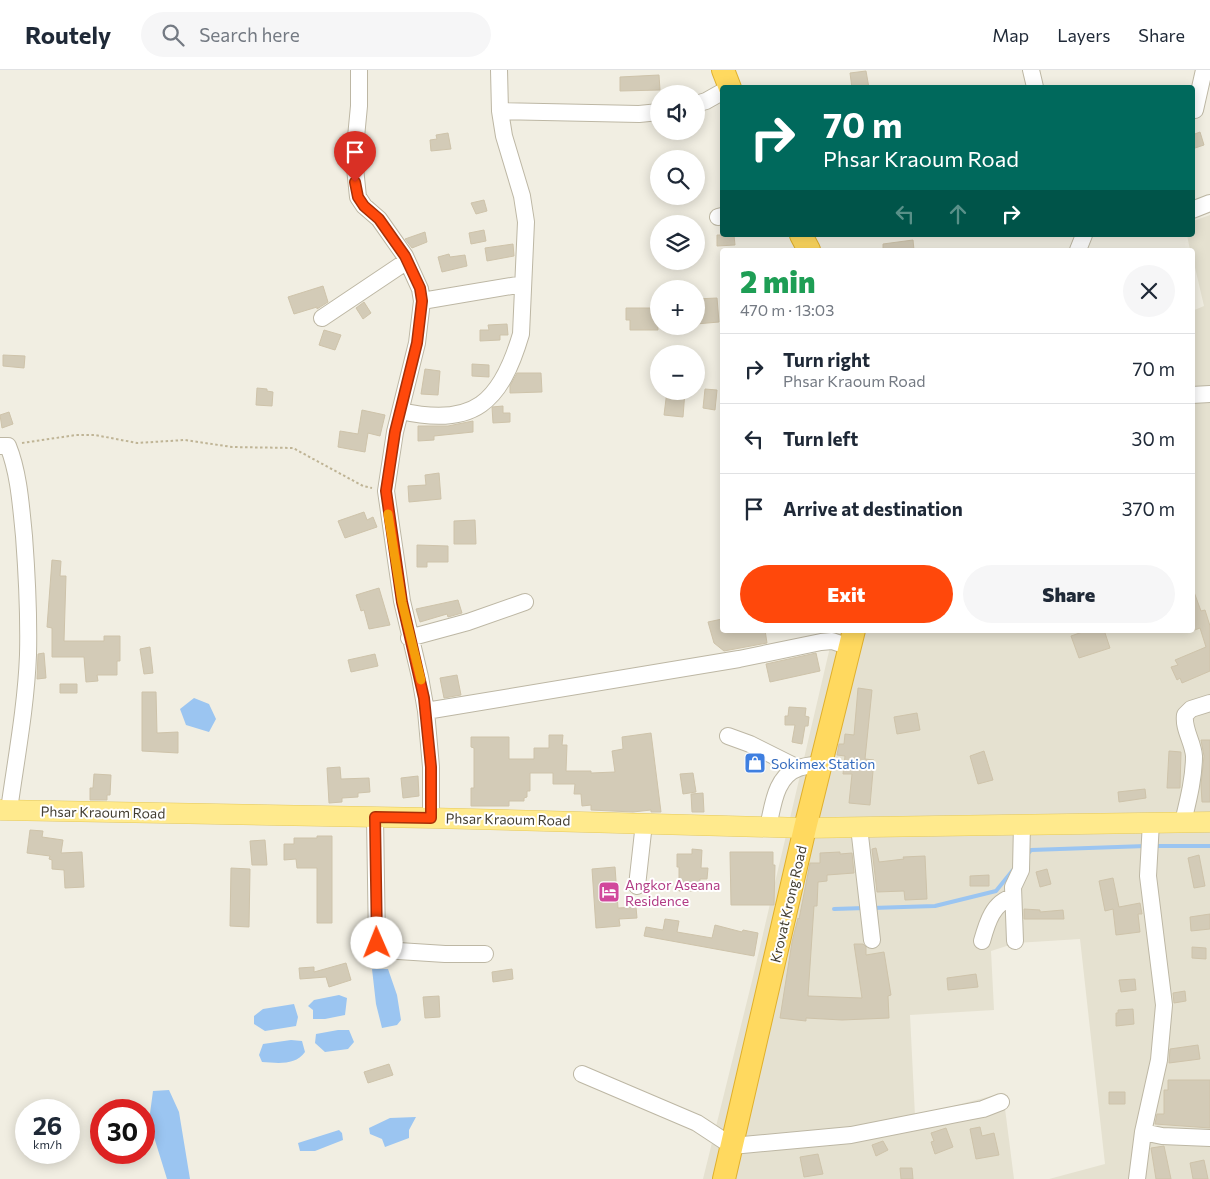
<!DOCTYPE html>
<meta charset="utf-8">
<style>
:root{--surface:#fff;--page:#f6f6f7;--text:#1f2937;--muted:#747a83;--line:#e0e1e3;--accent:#ff480b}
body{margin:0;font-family:Commissioner,sans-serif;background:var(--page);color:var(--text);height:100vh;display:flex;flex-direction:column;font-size:19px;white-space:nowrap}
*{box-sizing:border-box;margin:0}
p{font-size:16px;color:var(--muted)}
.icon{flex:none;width:28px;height:28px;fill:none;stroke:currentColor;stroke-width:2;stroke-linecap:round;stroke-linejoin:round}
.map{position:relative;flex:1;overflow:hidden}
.sheet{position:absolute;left:720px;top:178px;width:475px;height:385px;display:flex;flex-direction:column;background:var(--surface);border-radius:5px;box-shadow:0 2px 12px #0003}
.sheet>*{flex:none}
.banner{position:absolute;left:720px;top:15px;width:475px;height:152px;border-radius:5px;box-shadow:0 2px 12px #0003;background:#00695c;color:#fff;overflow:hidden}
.tools{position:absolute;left:650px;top:15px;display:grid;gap:10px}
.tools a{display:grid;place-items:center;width:55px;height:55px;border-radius:50%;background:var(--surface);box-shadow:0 2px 12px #0003;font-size:25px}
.speed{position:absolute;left:15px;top:1029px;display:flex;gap:10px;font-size:25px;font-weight:700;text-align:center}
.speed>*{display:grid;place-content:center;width:65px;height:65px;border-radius:50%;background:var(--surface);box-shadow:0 2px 12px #0003;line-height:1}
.speed small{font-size:12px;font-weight:400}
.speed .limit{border:8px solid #d22;background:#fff;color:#111}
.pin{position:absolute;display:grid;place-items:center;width:42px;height:42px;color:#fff;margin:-51px -21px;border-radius:50% 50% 50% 0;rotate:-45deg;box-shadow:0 0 5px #0007}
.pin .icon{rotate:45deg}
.me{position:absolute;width:55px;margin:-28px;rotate:359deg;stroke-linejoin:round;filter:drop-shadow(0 0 4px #0008)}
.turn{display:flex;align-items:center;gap:18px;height:105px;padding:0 20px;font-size:22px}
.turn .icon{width:65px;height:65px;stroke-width:2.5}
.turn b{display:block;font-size:35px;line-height:42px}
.lanes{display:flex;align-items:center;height:48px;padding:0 20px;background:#0003;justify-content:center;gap:25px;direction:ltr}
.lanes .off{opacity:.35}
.round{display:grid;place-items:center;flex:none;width:52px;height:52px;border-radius:26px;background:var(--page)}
.overview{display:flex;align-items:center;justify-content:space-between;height:85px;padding:0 20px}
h1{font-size:30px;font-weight:800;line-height:38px;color:#1e9e55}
.primary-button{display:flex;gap:10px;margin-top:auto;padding:10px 20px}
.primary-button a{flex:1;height:58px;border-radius:30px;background:var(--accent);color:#fff;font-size:20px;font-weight:800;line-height:58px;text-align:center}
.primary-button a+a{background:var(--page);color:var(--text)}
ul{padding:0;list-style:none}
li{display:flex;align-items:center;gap:15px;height:70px;padding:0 20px;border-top:1px solid var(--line)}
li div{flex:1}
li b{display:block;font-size:19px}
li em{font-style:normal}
header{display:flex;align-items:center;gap:30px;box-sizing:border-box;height:70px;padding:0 25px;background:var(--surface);border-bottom:1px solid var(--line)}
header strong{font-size:24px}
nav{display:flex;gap:28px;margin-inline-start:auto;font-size:18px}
.search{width:350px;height:45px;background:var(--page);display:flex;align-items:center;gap:12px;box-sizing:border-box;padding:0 18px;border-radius:28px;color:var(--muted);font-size:19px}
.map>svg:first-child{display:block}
.residential{fill:#e5e1d0}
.water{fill:#9bc5f1}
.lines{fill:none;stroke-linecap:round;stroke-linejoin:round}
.stream{stroke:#9bc5f1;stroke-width:4}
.building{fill:#d3cbb7;stroke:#cec3aa}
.minor-casing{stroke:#bdb7a4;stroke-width:18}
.major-casing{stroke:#e5c95c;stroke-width:21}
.highway-casing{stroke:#e0b02d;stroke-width:24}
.path{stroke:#bfb495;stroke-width:2;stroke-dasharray:2.5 2.5;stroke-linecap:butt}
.minor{stroke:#fff;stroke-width:16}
.major{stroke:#ffea8d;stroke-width:20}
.highway{stroke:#ffd95f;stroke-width:22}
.route-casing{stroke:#a62f07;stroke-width:12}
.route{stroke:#ff480b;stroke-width:9}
.slow{stroke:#f59e0b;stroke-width:9}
.labels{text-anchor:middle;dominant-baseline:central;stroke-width:4;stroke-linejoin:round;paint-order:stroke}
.shop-label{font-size:14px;fill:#366cbe;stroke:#fff;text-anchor:start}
.street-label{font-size:14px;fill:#433e32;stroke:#fff}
.hotel-label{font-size:14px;fill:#b23c85;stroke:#fff;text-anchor:start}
</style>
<header>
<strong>Routely</strong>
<div class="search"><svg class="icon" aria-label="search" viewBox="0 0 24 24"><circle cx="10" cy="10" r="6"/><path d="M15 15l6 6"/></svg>Search here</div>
<nav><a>Map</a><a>Layers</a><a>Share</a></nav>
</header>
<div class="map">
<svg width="1210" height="1109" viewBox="0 0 1210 1109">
<rect width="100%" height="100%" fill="#f1eee2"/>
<path class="residential" d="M1210,145V1109H1049L1105,1094L1080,869L1016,873L991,881L994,940L910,945L915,1046L1003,1023L1014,1109H703L752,911L834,560H1192V241L1204,236L1193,189L1192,180H1190L1187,165H1192L1193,151Z"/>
<path class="water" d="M194,628L209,634L216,649L209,662L186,655L180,639Z
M372,899H388L397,925L401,950L397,955L382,958L376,934Z
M339,925L347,928L345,945L325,949H313V940L308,936L314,930Z
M294,934L298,947L296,956L265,961L254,954V946L263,939Z
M338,960H349L354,972L348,979L325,982L315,973L316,964Z
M291,970L302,971L305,982C295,996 277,993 262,992L259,985L263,974Z
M169,1020L179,1042L190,1109H167L149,1051L153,1021Z
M416,1047L409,1060V1068L385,1077L382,1069L370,1064L369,1058L390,1048Z
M339,1060L342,1063L343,1070L315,1081H300L298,1073Z"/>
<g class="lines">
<path class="stream" d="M1153,776H1210
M1026,786L1031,780L1146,776
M872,838L935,836L996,821L1013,800
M834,839L865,838"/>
</g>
<path class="building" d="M866,1L869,18H852L850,3Z
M659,5L660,20L620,21V7Z
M1200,62L1204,75L1192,79V65Z
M448,63L451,79L431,81L430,70L437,69L436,65Z
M484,130L487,141L476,144L471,133Z
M484,160L486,171L471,174L469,163Z
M425,162L427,172L412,178L405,169Z
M717,165H734L735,175L717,176Z
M913,170L914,180H883V174Z
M513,174L514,186L487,191L485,178Z
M449,184L450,187L465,185L467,196L442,202L438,187Z
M323,216L328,232L317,239V237L294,244L288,227Z
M717,228L719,252L696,254V229Z
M364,232L371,243L363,249L356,238Z
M626,238H657L658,260H630V250H626Z
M507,254L508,265H500V270L480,271V260H489L488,255Z
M324,260L341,265L335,280L319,275Z
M3,285L25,286L24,298L3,296Z
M472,294L489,295V307L472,306Z
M425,299L440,301L438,325L421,324Z
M517,303H541L542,322L510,323V316Z
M257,318L267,319V321L273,322L272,336L256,335Z
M705,319L717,320L715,340L703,338Z
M667,321H685L683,347L664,345Z
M503,336V343H510V352L493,353L492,337Z
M362,340L385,345L380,366L368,363L365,382L338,377L340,361L358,364Z
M9,342L13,354L2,358L0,345Z
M473,351V362L434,366V370L418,371V356H448Z
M439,403L441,429L409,432L408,416L426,415L425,405Z
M364,442L367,450L373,447L377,457L345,468L338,451Z
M475,450L476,474H454V451Z
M417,475L448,476V492H427V497H417Z
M52,490L61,491L60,506H66L64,571H104V566H120V591H117V605H97L98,611L86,612L84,587H52V558L47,557Z
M379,518L390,555L369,559L364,540L361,541L356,525Z
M1194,522L1201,541L1205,540L1210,556V601L1182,613L1180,608L1177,610L1171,597L1178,595L1175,590L1206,577L1200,558L1192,561V523Z
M458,530L462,543L448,547L447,544L420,552L416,539Z
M722,549V560H765L767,573L724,581L714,573L708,552Z
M1088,560H1104L1110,578L1079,588L1071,566Z
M150,577L153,603L144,604L140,579Z
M44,583L46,608L37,609L38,584Z
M816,583L820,601L770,612L766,594Z
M375,584L378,596L351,602L348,590Z
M457,605L461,625L444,628L440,608Z
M60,614H77V623H60Z
M858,618L872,620L865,689L874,690L870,735L849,733L852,704H843L845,686L837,685L839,674H844L845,664L854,665Z
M142,622H156L157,663L178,662V683L142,681Z
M789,637L806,638L805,646L809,647L808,656H805L802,674L792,672L795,655H785V646H788Z
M917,643L920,660L897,664L894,647Z
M651,663L661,742H651V740L633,742L591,740V735L582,736L581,724H574L575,714H553V703H530V721H527V727L524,728V731H509V736H471V718H474V678L471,677V667H509V689H534V678H549V665H563L562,675H567L566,701H591V703L615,702L612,681L623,679L622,667Z
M1201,670H1210V732H1202L1201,715L1204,686Z
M984,681L993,710L978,714L970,686Z
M1169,681L1181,682L1180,718H1167Z
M340,697L341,709L369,708L370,722L358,723V727L342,728V732L329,733L327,698Z
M693,703L696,722L683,724L680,704Z
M94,704L111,705L110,725H107V730H90V718H93Z
M418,706L419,726L403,728L401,708Z
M1145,719L1146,728L1119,732L1118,722Z
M703,723L704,742H692L691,724Z
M30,760L43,761L42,767L63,770L61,783L82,782L84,817L65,818L64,800L52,799V790L49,789L50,786L27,783Z
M317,766H332V853H317V798H297L296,789L284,790V774H294V768H317Z
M265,770L267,795H252L250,771Z
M876,778L879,792L904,789L903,787L925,786L927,829L905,830L904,821L877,822L872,779Z
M692,779L702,780L701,798H708L707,809H700L699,821H679V797H677V784H692Z
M730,782H773V795H775L774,835H731Z
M840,782V784L852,783L854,803L827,805V811L818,812L817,836H814L808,926L862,928L854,874H863L866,877V885L884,882L891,925L888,926L889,948L842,950L806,948V951L780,948L792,872L798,848L799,849L810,793H820V783Z
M1199,785L1205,816L1194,818L1188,788Z
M615,797L618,838L636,837L637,848L619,849L620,856L596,858L592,799Z
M231,798L250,799L249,857L230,856Z
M1047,799L1051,814L1040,817L1036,802Z
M989,805V816H970V806Z
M1113,808L1119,837L1140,833L1142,844H1138L1140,862L1116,865L1113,839L1105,841L1099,811Z
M1024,839L1040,840V842L1063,840L1064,849H1024Z
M1210,844V859L1191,861L1190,847Z
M665,849L679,851L677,862L712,868L715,855L742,862L743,860L758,863L754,886L644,866L646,857L663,860Z
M1192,877L1206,878V889L1192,888Z
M346,893L351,910L329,917L326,907L300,909L299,898L314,897V902Z
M512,899L513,909L493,912L492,902Z
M976,904L978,917L948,920L947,908Z
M1135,909L1136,920L1121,922L1119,910Z
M1185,921L1186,931L1174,933L1173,923Z
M439,926L440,947L425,948L423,927Z
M1133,939L1134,954L1116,956V943H1118V940Z
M1198,975L1200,989L1169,993L1170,979Z
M389,994L393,1005L368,1013L364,1002Z
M1168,1010H1210V1058L1155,1054L1157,1044H1164V1020H1168Z
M1109,1022H1125V1034H1109Z
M980,1057L982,1066L994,1063L999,1085L976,1089L970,1059Z
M946,1058L953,1077L935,1084L931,1072L934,1071L931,1063Z
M883,1071L888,1080L876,1086L872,1075Z
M1164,1076L1171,1109H1156L1151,1078Z
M818,1084L823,1104L804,1107L800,1087Z
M1204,1090L1208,1109H1193L1190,1093Z
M900,1098H912L913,1109H901Z"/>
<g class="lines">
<g class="minor-casing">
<path id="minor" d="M359,0V36L354,88L358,127L364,136L379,149L405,186L420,219L422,231L417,273L395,362L386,421L402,531L420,607L426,641L431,697V748
M1031,0L1035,17
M696,34L706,31L722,22
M1195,40L1204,0
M500,41L639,44L659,42
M1192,140L1210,133
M718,147L722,146
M1078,180L1084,165
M422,231L523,214
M322,248L407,191
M1192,325L1210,324
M401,341C474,358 501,332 521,264L526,152L522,126L504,66L500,41L499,0
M0,376H8C19,403 21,437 24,466C27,506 29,545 28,585C26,637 16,689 9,740
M409,568L468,552L525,532
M426,641L739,589L821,572L832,571L850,577
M728,666L750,674L798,698
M375,747L377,873L383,880L445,884H485
M1183,752C1188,731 1194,708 1194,686C1193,672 1183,659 1185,645L1191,639L1210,633
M768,757C773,736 775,706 799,698C806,695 815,695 822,694
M859,757L872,870
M637,816L644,753
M982,871C987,853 993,832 1013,827
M1015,871L1013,817L1021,800L1022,754
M582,1004L697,1053L732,1076L851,1065L957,1044L983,1039L1001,1032
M1143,1062L1162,1066L1210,1068
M1137,1109L1143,1062L1159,990L1164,935L1148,806L1151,752"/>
</g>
<g class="major-casing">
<path id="major" d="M0,740L431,748L805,758L1210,752"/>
</g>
<g class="highway-casing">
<path id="highway" d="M723,0L730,18
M801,165L809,180
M724,1109L805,758L854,560"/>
</g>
<path class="path" d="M22,373L76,365H95L137,373L185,370L232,377L293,378L363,416L372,418"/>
<use href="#minor" class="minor"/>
<use href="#major" class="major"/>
<use href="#highway" class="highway"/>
</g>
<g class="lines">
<g class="route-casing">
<path id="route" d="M355,112L358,127L364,136L379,149L405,186L420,218L422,231L417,273L395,362L386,421L402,532L424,628L431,697V748L375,747L377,873"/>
</g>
<use href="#route" class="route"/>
<path class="slow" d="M388,444L402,532L421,610"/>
</g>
<defs>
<g id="shop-square" transform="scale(1.125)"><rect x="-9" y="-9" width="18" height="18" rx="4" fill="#3f7fe0" stroke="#fff"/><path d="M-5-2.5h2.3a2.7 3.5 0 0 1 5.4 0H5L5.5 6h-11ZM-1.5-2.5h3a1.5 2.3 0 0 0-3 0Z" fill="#fff"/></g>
<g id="hotel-square" transform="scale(1.125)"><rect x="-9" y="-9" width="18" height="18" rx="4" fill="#d1479c" stroke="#fff"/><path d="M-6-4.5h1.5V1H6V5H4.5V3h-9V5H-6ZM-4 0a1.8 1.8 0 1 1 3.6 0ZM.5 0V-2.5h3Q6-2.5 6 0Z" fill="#fff"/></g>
</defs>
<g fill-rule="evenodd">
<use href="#shop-square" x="755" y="693"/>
<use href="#hotel-square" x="609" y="822"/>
</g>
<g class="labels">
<g class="shop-label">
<text x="771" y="693">Sokimex Station</text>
</g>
<g class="street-label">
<text transform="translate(103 742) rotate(1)">Phsar Kraoum Road</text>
<text transform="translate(508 749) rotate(1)">Phsar Kraoum Road</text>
<text transform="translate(788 834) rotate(-77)">Krovat Krong Road</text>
</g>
<g class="hotel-label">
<text x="625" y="814">Angkor Aseana<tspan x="625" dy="16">Residence</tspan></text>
</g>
</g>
</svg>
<div class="tools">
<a><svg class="icon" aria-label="sound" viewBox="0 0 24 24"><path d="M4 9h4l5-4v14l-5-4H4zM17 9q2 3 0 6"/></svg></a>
<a><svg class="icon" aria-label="search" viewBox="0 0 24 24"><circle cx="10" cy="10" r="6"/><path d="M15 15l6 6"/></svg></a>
<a><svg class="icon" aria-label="layers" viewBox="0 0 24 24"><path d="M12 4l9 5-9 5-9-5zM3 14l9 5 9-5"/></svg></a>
<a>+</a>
<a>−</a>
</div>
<div class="speed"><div>26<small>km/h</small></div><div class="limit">30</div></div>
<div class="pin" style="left:355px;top:112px;background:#d93025"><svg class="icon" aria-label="arrive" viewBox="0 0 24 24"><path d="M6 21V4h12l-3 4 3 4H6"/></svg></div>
<svg class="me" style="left:377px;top:873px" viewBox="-20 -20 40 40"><circle r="19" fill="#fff"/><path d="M0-13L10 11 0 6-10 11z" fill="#ff480b"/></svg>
<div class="banner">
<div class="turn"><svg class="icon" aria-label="right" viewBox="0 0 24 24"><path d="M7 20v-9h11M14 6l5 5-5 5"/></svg><div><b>70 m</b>Phsar Kraoum Road</div></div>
<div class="lanes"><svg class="icon off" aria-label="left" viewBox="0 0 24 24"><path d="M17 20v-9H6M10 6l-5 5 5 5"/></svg><svg class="icon off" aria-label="ahead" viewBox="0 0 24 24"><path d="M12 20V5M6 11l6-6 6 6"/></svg><svg class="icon" aria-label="right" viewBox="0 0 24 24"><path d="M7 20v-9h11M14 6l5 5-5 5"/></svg></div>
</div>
<section class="sheet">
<div class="overview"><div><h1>2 min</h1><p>470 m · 13:03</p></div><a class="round"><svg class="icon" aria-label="close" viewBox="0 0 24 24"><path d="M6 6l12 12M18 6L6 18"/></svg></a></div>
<ul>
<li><svg class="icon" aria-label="right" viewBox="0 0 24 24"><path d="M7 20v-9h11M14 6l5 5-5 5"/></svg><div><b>Turn right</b><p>Phsar Kraoum Road</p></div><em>70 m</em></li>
<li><svg class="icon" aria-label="left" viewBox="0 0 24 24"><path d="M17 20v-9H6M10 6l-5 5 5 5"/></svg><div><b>Turn left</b></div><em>30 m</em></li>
<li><svg class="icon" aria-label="arrive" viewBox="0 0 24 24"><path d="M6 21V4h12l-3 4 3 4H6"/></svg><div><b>Arrive at destination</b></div><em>370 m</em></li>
</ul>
<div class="primary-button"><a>Exit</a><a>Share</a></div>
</section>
</div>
